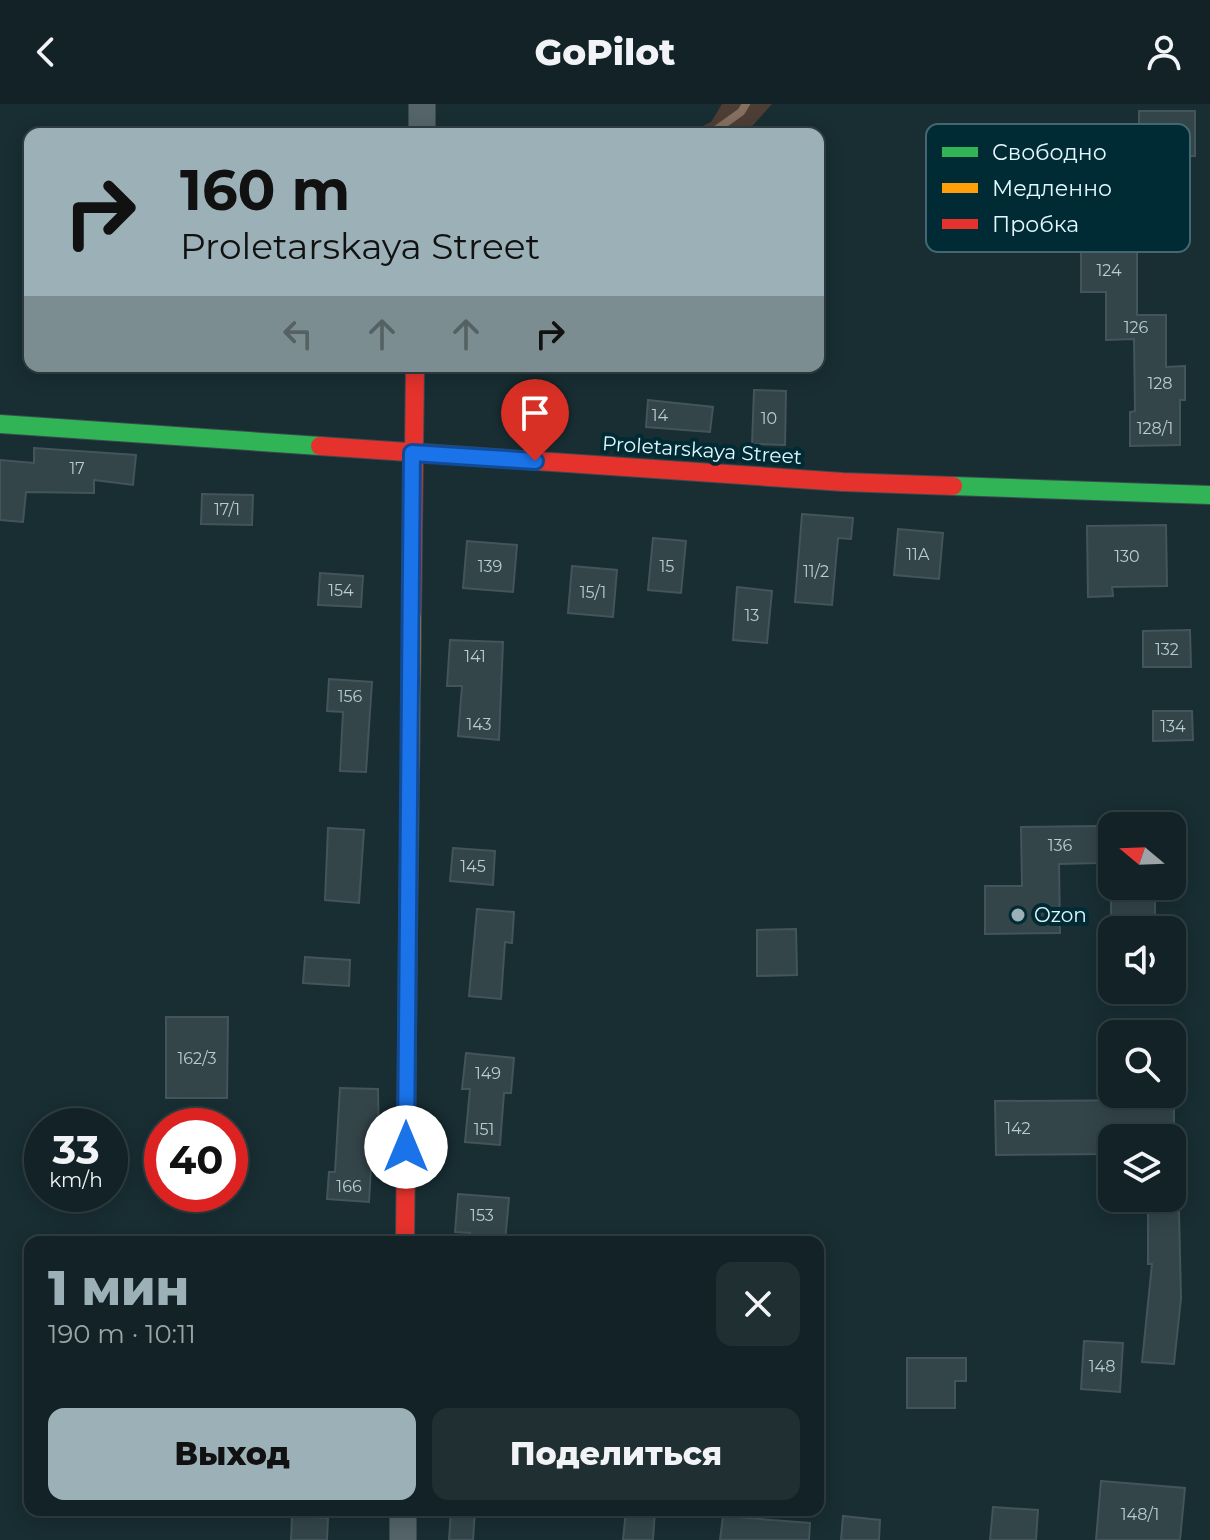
<!DOCTYPE html>
<html lang="ru">
<meta charset="utf-8">
<style>
:root{--surface:#122226;--page:#1f2f32;--text:#f1f3f6;--muted:#9ca4a7;--line:#313f43;--accent:#9cb1b7}
body{margin:0;font-family:Montserrat,sans-serif;background:var(--page);color:var(--text);height:100vh;display:flex;flex-direction:column;font-size:30px;white-space:nowrap}
*{box-sizing:border-box;margin:0}
p{font-size:26px;color:var(--muted)}
.icon{flex:none;width:44px;height:44px;fill:none;stroke:currentColor;stroke-width:2;stroke-linecap:round;stroke-linejoin:round}
.map{position:relative;flex:1;overflow:hidden}
.panel{position:absolute;left:24px;top:1132px;width:800px;height:280px;display:flex;flex-direction:column;background:var(--surface);border-radius:16px;box-shadow:0 4px 20px #0003,0 0 0 2px var(--line)}
.panel>*{flex:none}
.hud{position:absolute;left:24px;top:24px;width:800px;height:244px;border-radius:16px;box-shadow:0 4px 20px #0003,0 0 0 2px var(--line);background:#9cb1b7;color:#111;overflow:hidden}
.needle{width:52px;rotate:289deg}
.tools{position:absolute;left:1098px;top:708px;display:grid;gap:16px}
.tools a{display:grid;place-items:center;width:88px;height:88px;border-radius:16px;background:var(--surface);box-shadow:0 4px 20px #0003,0 0 0 2px var(--line);font-size:40px}
.speed{position:absolute;left:24px;top:1004px;display:flex;gap:16px;font-size:40px;font-weight:700;text-align:center}
.speed>*{display:grid;place-content:center;width:104px;height:104px;border-radius:50%;background:var(--surface);box-shadow:0 4px 20px #0003,0 0 0 2px var(--line);line-height:1}
.speed small{font-size:20px;font-weight:400}
.speed .limit{border:12px solid #d22;background:#fff;color:#111}
.pin{position:absolute;display:grid;place-items:center;width:68px;height:68px;color:#fff;margin:-82px -34px;border-radius:50% 50% 50% 0;rotate:-45deg;box-shadow:0 0 8px #0007}
.pin .icon{rotate:45deg}
.me{position:absolute;width:88px;margin:-44px;rotate:0deg;stroke-linejoin:round;filter:drop-shadow(0 0 6px #0008)}
.turn{display:flex;align-items:center;gap:28px;height:168px;padding:0 24px;font-size:36px}
.turn .icon{width:104px;height:104px;stroke-width:2.5}
.turn b{display:block;font-size:56px;line-height:68px}
.lanes{display:flex;align-items:center;height:76px;padding:0 24px;background:#0003;justify-content:center;gap:40px;direction:ltr}
.lanes .off{opacity:.35}
.round{display:grid;place-items:center;flex:none;width:84px;height:84px;border-radius:16px;background:var(--page)}
.overview{display:flex;align-items:center;justify-content:space-between;height:136px;padding:0 24px}
h1{font-size:48px;font-weight:800;line-height:60px;color:var(--accent)}
.cta{display:flex;gap:16px;margin-top:auto;padding:16px 24px}
.cta a{flex:1;height:92px;border-radius:16px;background:var(--accent);color:#111;font-size:32px;font-weight:800;line-height:92px;text-align:center}
.cta a+a{background:var(--page);color:var(--text)}
header{display:flex;justify-content:space-between;align-items:center;height:104px;padding:0 24px;background:var(--surface);font-size:36px;font-weight:800}
.map>svg:first-child{display:block}
.green{fill:#4d3e35}
.lines{fill:none;stroke-linecap:round;stroke-linejoin:round}
.stream{stroke:#846f60;stroke-width:8}
.building{fill:#34454a;stroke:#43555a;stroke-width:2}
.street-casing{stroke:#3b4b50;stroke-width:28}
.fast-casing{stroke:#3b4b50;stroke-width:20}
.slow-casing{stroke:#3b4b50;stroke-width:20}
.jam-casing{stroke:#3b4b50;stroke-width:20}
.street{stroke:#546469;stroke-width:26}
.fast{stroke:#30b455;stroke-width:18}
.slow{stroke:#ff9f0a;stroke-width:18}
.jam{stroke:#e5322d;stroke-width:18}
.route-casing{stroke:#114b97;stroke-width:20}
.route{stroke:#1a73e8;stroke-width:14}
.poi-dot{fill:#9cb1b7;stroke:#002b35;stroke-width:3}
.labels{text-anchor:middle;dominant-baseline:central;stroke-width:8;stroke-linejoin:round;paint-order:stroke}
.number-label{font-size:16px;fill:#b7cbd1}
.street-label{font-size:20px;fill:#e3f8fe;stroke:#002b35}
.poi-label{font-size:20px;fill:#e3f8fe;stroke:#002b35;text-anchor:start}
.key{fill:#002b35;stroke:#446871;stroke-width:2}
.key-label{font-size:22px;fill:#e3f8fe}
</style>
<header><svg class="icon" aria-label="back" viewBox="0 0 24 24"><path d="M15 5l-7 7 7 7"/></svg>GoPilot<svg class="icon" aria-label="person" viewBox="0 0 24 24"><circle cx="12" cy="8" r="4"/><path d="M4 21q1-7 8-7t8 7"/></svg></header>
<div class="map">
<svg width="1210" height="1436" viewBox="0 0 1210 1436">
<rect width="100%" height="100%" fill="#182e33"/>
<path class="green" d="M722,0H772L745,30H687L711,18Z"/>
<g class="lines">
<path class="stream" d="M710,30L741,8L746,0"/>
</g>
<path class="building" d="M1139,7H1195V52H1139Z
M1102,80H1158V125H1137V211H1166V263L1185,262V296H1180V341L1130,342V308L1135,307L1134,235L1106,236V188H1081V143H1102Z
M754,286L786,287L785,341L752,340Z
M648,296L713,303L710,328L646,323Z
M34,344L136,351L133,381L94,376V389L26,388L23,418L0,416V356L34,359Z
M202,390L253,391L252,421L201,420Z
M802,410L853,414L851,435L838,434L832,501L795,498Z
M1166,421L1167,482L1112,483L1113,492L1088,493L1087,422Z
M898,425L943,429L939,475L894,471Z
M653,434L686,437L681,489L648,486Z
M467,437L517,441L513,488L463,484Z
M572,462L617,466L613,513L568,509Z
M320,469L363,472L361,503L318,501Z
M737,483L772,487L767,539L733,536Z
M1190,526L1191,563H1143V527Z
M450,536L503,538L499,636L458,632L462,582H447Z
M329,575L372,578L366,668L340,667L343,608L327,607Z
M1153,607H1192L1193,636L1153,637Z
M1099,722V759L1059,760L1060,829L985,830V782H1022L1021,723Z
M328,724L364,726L359,799L325,796Z
M453,744L495,747L493,781L450,777Z
M1111,787H1155V825H1111Z
M477,805L514,808L512,839L505,838L501,895L469,892Z
M796,825L797,871L757,872V826Z
M305,853L350,856L349,882L303,879Z
M166,913H228L227,994H166Z
M466,949L514,954L511,989H504L500,1041L465,1038L470,985H462Z
M340,984L378,985L379,1045H372L369,1098L327,1095L329,1068H335Z
M1174,996V1034H1112V1050L996,1051L995,997Z
M458,1090L509,1094L505,1138H470V1129L455,1128Z
M1179,1108L1181,1194L1174,1260L1142,1258L1152,1160H1148V1109Z
M1084,1237L1123,1239L1120,1288L1081,1285Z
M907,1254H966V1277H955V1304H907Z
M1101,1377L1185,1384L1180,1436H1096Z
M993,1403L1038,1406L1036,1436H990Z
M451,1406H475L473,1436H449Z
M626,1406H655L653,1436H623Z
M292,1412L328,1414L327,1436H291Z
M723,1412L810,1419L809,1436H720Z
M843,1412L880,1416L879,1436H841Z"/>
<g class="lines">
<g class="street-casing">
<path id="street" d="M422,30V0
M403,1436V1406"/>
</g>
<g class="fast-casing">
<path id="fast" d="M0,320L320,342
M953,382L1210,391"/>
</g>
<g class="slow-casing">
<path id="slow" d="M408,834L412,509"/>
</g>
<g class="jam-casing">
<path id="jam" d="M320,342L843,378L953,382
M412,509L415,262
M405,1138L408,834"/>
</g>
<use href="#street" class="street"/>
<use href="#fast" class="fast"/>
<use href="#slow" class="slow"/>
<use href="#jam" class="jam"/>
</g>
<g class="lines">
<g class="route-casing">
<path id="route" d="M406,1043L412,349L535,357"/>
</g>
<use href="#route" class="route"/>
</g>
<circle class="poi-dot" cx="1018" cy="811" r="8"/>
<g class="labels">
<g class="number-label">
<text x="1109" y="166">124</text>
<text x="1136" y="223">126</text>
<text x="1160" y="279">128</text>
<text x="660" y="311">14</text>
<text x="769" y="314">10</text>
<text x="1155" y="324">128/1</text>
<text x="77" y="364">17</text>
<text x="227" y="405">17/1</text>
<text x="918" y="450">11А</text>
<text x="1127" y="452">130</text>
<text x="490" y="462">139</text>
<text x="667" y="462">15</text>
<text x="816" y="467">11/2</text>
<text x="341" y="486">154</text>
<text x="593" y="488">15/1</text>
<text x="752" y="511">13</text>
<text x="1167" y="545">132</text>
<text x="475" y="552">141</text>
<text x="350" y="592">156</text>
<text x="479" y="620">143</text>
<text x="1173" y="622">134</text>
<text x="1060" y="741">136</text>
<text x="473" y="762">145</text>
<text x="197" y="954">162/3</text>
<text x="488" y="969">149</text>
<text x="1018" y="1024">142</text>
<text x="484" y="1025">151</text>
<text x="349" y="1082">166</text>
<text x="482" y="1111">153</text>
<text x="1102" y="1262">148</text>
<text x="1140" y="1410">148/1</text>
</g>
<g class="street-label">
<text transform="translate(702 346) rotate(4)">Proletarskaya Street</text>
</g>
<g class="poi-label">
<text x="1034" y="811">Ozon</text>
</g>
</g>
<rect x="926" y="20" width="264" height="128" rx="12" class="key"/>
<rect x="942" y="43" width="36" height="10" fill="#30b455"/>
<rect x="942" y="79" width="36" height="10" fill="#ff9f0a"/>
<rect x="942" y="115" width="36" height="10" fill="#e5322d"/>
<g class="key-label">
<text x="992" y="56">Свободно</text>
<text x="992" y="92">Медленно</text>
<text x="992" y="128">Пробка</text>
</g>
</svg>
<div class="tools">
<a><svg class="needle" viewBox="-14 -14 28 28"><path d="M0-13l5 13h-10z" fill="#e53935"/><path d="M0 13l5-13h-10z" fill="#9ca4a7"/></svg></a>
<a><svg class="icon" aria-label="sound" viewBox="0 0 24 24"><path d="M4 9h4l5-4v14l-5-4H4zM17 9q2 3 0 6"/></svg></a>
<a><svg class="icon" aria-label="search" viewBox="0 0 24 24"><circle cx="10" cy="10" r="6"/><path d="M15 15l6 6"/></svg></a>
<a><svg class="icon" aria-label="layers" viewBox="0 0 24 24"><path d="M12 4l9 5-9 5-9-5zM3 14l9 5 9-5"/></svg></a>
</div>
<div class="speed"><div>33<small>km/h</small></div><div class="limit">40</div></div>
<div class="pin" style="left:535px;top:357px;background:#d93025"><svg class="icon" aria-label="arrive" viewBox="0 0 24 24"><path d="M6 21V4h12l-3 4 3 4H6"/></svg></div>
<svg class="me" style="left:406px;top:1043px" viewBox="-20 -20 40 40"><circle r="19" fill="#fff"/><path d="M0-13L10 11 0 6-10 11z" fill="#1a73e8"/></svg>
<div class="hud">
<div class="turn"><svg class="icon" aria-label="right" viewBox="0 0 24 24"><path d="M7 20v-9h11M14 6l5 5-5 5"/></svg><div><b>160 m</b>Proletarskaya Street</div></div>
<div class="lanes"><svg class="icon off" aria-label="left" viewBox="0 0 24 24"><path d="M17 20v-9H6M10 6l-5 5 5 5"/></svg><svg class="icon off" aria-label="ahead" viewBox="0 0 24 24"><path d="M12 20V5M6 11l6-6 6 6"/></svg><svg class="icon off" aria-label="ahead" viewBox="0 0 24 24"><path d="M12 20V5M6 11l6-6 6 6"/></svg><svg class="icon" aria-label="right" viewBox="0 0 24 24"><path d="M7 20v-9h11M14 6l5 5-5 5"/></svg></div>
</div>
<section class="panel">
<div class="overview"><div><h1>1 мин</h1><p>190 m · 10:11</p></div><a class="round"><svg class="icon" aria-label="close" viewBox="0 0 24 24"><path d="M6 6l12 12M18 6L6 18"/></svg></a></div>
<div class="cta"><a>Выход</a><a>Поделиться</a></div>
</section>
</div>
